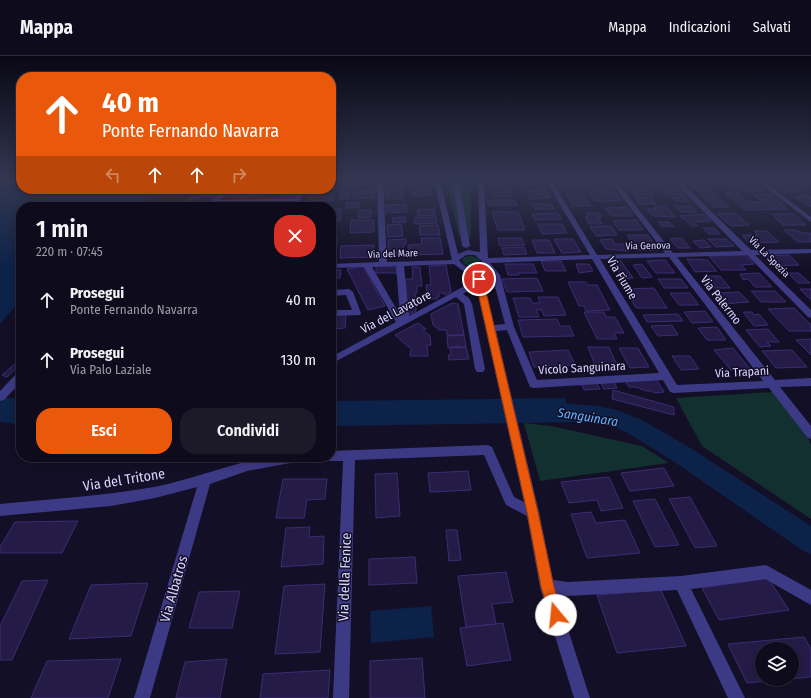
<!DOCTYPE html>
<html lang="it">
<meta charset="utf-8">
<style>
:root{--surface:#0e0b1c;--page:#1c1929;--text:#f1f3f6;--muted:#9b9ba3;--line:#2e2b3b;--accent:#ea580c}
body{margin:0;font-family:"Fira Sans Condensed",sans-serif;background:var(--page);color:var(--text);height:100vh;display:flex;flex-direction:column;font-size:15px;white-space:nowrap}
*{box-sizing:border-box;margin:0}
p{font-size:13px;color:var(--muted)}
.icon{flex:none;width:22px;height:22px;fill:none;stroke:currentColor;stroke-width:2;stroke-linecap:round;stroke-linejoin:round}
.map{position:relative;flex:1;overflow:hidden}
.details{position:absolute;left:16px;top:146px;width:320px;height:260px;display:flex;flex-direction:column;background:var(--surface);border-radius:16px;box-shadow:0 2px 10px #0003,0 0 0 1px var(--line)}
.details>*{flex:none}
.guide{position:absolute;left:16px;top:16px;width:320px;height:122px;border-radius:16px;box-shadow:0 2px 10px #0003,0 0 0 1px var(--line);background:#ea580c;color:#fff;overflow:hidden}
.tools{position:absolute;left:755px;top:586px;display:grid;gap:8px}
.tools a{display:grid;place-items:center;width:44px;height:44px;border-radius:50%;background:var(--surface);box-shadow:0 2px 10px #0003,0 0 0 1px var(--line);font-size:20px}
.pin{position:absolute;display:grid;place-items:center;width:34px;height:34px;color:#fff;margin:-17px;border:2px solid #fff;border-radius:50%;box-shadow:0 1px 4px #0007}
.me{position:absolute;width:44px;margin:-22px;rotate:343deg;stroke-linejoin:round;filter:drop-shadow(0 0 3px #0008)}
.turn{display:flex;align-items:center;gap:14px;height:84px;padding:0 20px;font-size:18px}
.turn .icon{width:52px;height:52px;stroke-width:2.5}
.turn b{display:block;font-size:28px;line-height:34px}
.lanes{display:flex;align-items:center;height:38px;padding:0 20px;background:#0003;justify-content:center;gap:20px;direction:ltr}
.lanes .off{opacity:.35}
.round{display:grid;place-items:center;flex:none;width:42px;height:42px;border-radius:16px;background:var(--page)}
.overview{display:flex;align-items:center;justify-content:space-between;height:68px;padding:0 20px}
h1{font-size:24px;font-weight:600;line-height:30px}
.cta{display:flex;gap:8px;margin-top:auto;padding:8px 20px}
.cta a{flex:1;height:46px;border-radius:16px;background:var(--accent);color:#fff;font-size:16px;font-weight:600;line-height:46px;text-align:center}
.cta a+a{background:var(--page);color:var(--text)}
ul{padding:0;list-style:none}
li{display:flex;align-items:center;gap:12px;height:60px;padding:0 20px}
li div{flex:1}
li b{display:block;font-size:15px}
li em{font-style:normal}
header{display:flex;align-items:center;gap:24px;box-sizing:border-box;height:56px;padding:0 20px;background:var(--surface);border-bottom:1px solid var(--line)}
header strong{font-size:19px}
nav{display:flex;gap:22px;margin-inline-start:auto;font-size:14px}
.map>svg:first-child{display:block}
.green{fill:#12302f}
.water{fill:#0c2248}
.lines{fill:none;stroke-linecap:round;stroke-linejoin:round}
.river{fill:#0c2248;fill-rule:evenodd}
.building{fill:#241b47;stroke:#3b2d73;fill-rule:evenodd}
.minor{fill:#3d3a85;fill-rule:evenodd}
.route{fill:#ea580c;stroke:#983908}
.labels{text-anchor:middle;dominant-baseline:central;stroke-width:3;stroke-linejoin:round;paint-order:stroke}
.far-street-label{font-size:10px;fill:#d9d4ff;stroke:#130f26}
.street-label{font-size:12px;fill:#d9d4ff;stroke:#130f26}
.water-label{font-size:13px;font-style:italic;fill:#62b6ff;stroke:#130f26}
.near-street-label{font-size:14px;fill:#d9d4ff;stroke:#130f26}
</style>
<header>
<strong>Mappa</strong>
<nav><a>Mappa</a><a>Indicazioni</a><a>Salvati</a></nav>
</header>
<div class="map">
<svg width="811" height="642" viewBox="0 0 811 642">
<rect width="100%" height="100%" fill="#130f26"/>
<path class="green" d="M446,125H470L471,180C468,185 462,183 459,180Z
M472,200L480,203V208L472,211L464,208L462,205L464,201Z
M773,336L808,380L811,390V463L702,390L676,342Z
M524,367L551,370L642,390L669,407L540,425Z"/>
<path class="water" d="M0,125H21V133H161L135,151H21V244L0,268Z
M0,341L21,343V369L0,366Z
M565,342L568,351L585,366L331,370V345Z
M431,550L434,581L371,587L370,555Z"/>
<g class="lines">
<path class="river" d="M547,346L598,350L617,354L642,364L692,393L811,470V498L802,494L676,407L626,376L614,371L598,368L547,362L539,360L536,354L539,348Z"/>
</g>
<path class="building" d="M349,125H364V128H349Z
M416,125H428L429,127L417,128Z
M519,125H540L543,129L523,130Z
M557,125H573L579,133L563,134Z
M582,125H606L610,130H586Z
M624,125H643L648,129L628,130Z
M733,125H750L763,135L746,136Z
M771,125H789L792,127H775Z
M673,128L678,133H668L664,129Z
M704,128L711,135H698L691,129Z
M489,129H508L513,140L494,141Z
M401,130L403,143H386L385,131Z
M777,130H794L801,135H784Z
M612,132L621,145H595L587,133Z
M648,132L654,139H635L630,133Z
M209,133L219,134L213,141L201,140L200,141H195L191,145H187L196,135Z
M231,134L239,135L234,140H226Z
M243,134H249L245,142L237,141Z
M278,134H294L292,140H277Z
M546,134L551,142L530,143L526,135Z
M252,135H268L265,141L248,140Z
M362,135H374V142L353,143L352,137Z
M430,135L431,139L413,140L412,136Z
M663,135H679L684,139H668Z
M341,136H348V143H340Z
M737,136L748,146H763L754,139L770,138L788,153L745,154L725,137Z
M309,137H318V138H322L321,141L334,140V144L308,145Z
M566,138H583L591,150H573Z
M700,138H714L729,151H714Z
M809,139L811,141V151L794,141Z
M685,141L689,146L676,145L672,142Z
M635,142H651L656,148H640Z
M487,144H514L517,149L489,150Z
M228,147H244L243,149L239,151H226Z
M319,147L318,151H305V148Z
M346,147H359V152H346Z
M406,148L407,156L386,157V149Z
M532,148H551L554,153H535Z
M666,150L675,161L653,160L647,153H656L654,151Z
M675,150H691L697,156H681Z
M627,151L633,160H611L605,152Z
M331,153H341L340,165H331Z
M434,153L435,159L418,160L417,154Z
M359,154H371V161L358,162Z
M492,156H518L525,174H498Z
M558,157L561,163L535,164L532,158Z
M586,157H599L602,160L598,161L602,168H589L585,161H588Z
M735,157L749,169L731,170L717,158Z
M704,158L711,165L694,166L697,170H692L680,160Z
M772,158H794L806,169H783Z
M405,161L406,166L393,167L392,162Z
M436,161L437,167L415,168L414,162Z
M351,164H374V176L350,177Z
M636,164L643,174H619L613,165Z
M658,166H669L674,171L661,170Z
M401,168L403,180L388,181L387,169Z
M538,168H562L567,177L542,178Z
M438,169L440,179H420L419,170Z
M611,170L617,179L596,180L590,171Z
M703,172H714L720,178H709Z
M784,174H797L801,177H811V186H798Z
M754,175H767L779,186L749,187L742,179H758Z
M627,179H648L658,194H637Z
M337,182L336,200L331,201V183Z
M421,182H440L443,198L409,199L408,189L422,188Z
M498,182H521L525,189L500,190Z
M682,182L690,192H678L670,183Z
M406,183V188L403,189L404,199H389L388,184Z
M554,183H573L581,196L562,197Z
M612,183L615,188H625L629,195L606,193L600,184Z
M708,183H726L734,190L716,191Z
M532,184H549L555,197H537Z
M704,184L711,191L700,192L693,185Z
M374,189V201L340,202L341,190Z
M524,191L527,198L504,199L502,192Z
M745,199L754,208L741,209L746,214H721L709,200Z
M789,199L799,209L775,210L765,200Z
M687,203L707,204L717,215L695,216Z
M665,204L675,217H656L647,205Z
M541,205H561L566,215H545Z
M621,205L633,222L623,223L612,206Z
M505,208H533L537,217H518L519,219H508Z
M576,208H589L593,215L579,217Z
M642,208L652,221L642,222L633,209Z
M446,209L451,236L445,239L444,237H439V241H437V243H428L426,229H431L429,210Z
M363,210L385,250L368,254L347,213Z
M376,210H397V217H376Z
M412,211H420L422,230H417V237H415L416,255L408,259L405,223H413Z
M331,214H341L340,222H331Z
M759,217L772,231H755L748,223L743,224L740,218Z
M788,217H799L810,227H798Z
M705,220H720L730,232H713Z
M537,222L543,235L507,236L502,223Z
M658,223H681L688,232H664Z
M568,226H586L588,229H597L610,254L586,255L584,250H579Z
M654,232L667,252H636L625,233Z
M800,233H811V244Z
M751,235H775L786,246H761Z
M739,236L749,246L723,248L714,237Z
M670,237H690L699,249H679Z
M538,241H558L566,259L544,260L542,254H536L539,261H519L513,242H530L532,247H540Z
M452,247L458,248L464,279H447L446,274H439L433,269L431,258Z
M794,252L811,269V275H789L768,253Z
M705,255L713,266L692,267L684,256Z
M584,256H604L606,261H615L624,277H614L617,283H597Z
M743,256H752L754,259L759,258L768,269L754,270Z
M346,258L345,272L331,273V259Z
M678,258L683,265L647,266L643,259Z
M557,263L560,270H570L574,280L523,281L518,264Z
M418,267L426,273L423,274L430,280L431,289H427L428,300H410L411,293L395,279Z
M672,269L678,279L658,280L651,270Z
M717,271L726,284H707L698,272Z
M768,273L779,286H767L771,290L760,291L746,274Z
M464,279L466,291L459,292V290L448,292L447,280Z
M811,283V299L796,284Z
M466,291L469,303L449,304L448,299H451L450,292Z
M588,291H609L618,312H596Z
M619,292H638L649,311L630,312Z
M733,292L750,313L731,314L714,294Z
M568,294L575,309L534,311L529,296Z
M792,294L807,311L776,312L762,295Z
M672,300H690L699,313L681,314Z
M16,307L21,308L7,321L2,319Z
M656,323L664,336L654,337L652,335H646L636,331H629L625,325Z
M613,324L617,332L604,333L600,325Z
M596,326L600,333L584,334L581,327Z
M613,334L674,351V359L612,343Z
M664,412L674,430L630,435L621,417Z
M468,415L471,434L430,436L428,417Z
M397,417L400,460L376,462L375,418Z
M609,421L623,452L601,455L597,444L569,447L561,426Z
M283,423H327L325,443L307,444L304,462H276Z
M690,441L717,490L695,492L669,443Z
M655,443L679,489L655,491L633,445Z
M591,456L596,467L625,464L640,497L587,502L571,458Z
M78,465L62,497H0V491L15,466Z
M310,471L309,481L324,480L323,508L281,511L286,472Z
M446,474H457L461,504L449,505Z
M415,501L417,527L369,529V503Z
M506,516L513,546L492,548L496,568L466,571L458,520Z
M768,522L789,554L719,564L702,532Z
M48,524L12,604H0V570L22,525Z
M148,527L131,580L69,583L91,529Z
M325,528L320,596L275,598L284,530Z
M661,534L686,590L617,597L597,539Z
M240,535L232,572H189L199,536Z
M503,567L511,604L467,610L460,572Z
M804,581L811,593V621L747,627L728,588ZM762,593H792V623H762Z
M422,602L425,642H370V605Z
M121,603L108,642H31L47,605Z
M227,603L220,642H176L185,606Z
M330,614L328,642H260L263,618Z"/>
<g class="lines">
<path class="minor" d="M377,125H383L387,206L452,204L434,125H440L458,198L468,194L480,196L478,125H484L488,202L590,199L546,125H552L597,199L665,197L610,125H616L673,197L742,195L674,125H680L751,194L811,193V197L755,199L811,254V262L808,261L747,199L677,201L775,324L811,322V330L780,331L811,370V383L807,381L769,332L674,337L670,336L663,324L534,332L530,331L507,274L496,275L539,456L553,524L568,526L681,520L766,509L811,534V549L765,523L691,533L745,642H728L677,534L568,540L557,539L590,642H574L540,531L527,460L506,449L484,399L355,404L349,642H333L343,405H331L327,404L326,401H331V395L488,389L492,391L514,441L524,446L476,230L463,238L469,242L472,248L485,313L483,316H477L475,313L464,248L456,241L331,308V301L396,266L364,211L331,212V208L379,206ZM466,199H475L483,206C477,215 464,213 459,204ZM669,201L763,325L677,329L600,203ZM592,203L659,317L537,324L514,271L500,219L490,207ZM454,208L463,215L476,216V227H470L409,260L404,210ZM396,210L400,259L372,211ZM486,212L492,219L505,268L494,269L483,223L484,214Z
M453,125H459L470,190L466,192L462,190Z
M757,125H763L811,161V166Z
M223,133H230L220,144L294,142L298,133H304L297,151H291L293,146L216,148L213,151H206Z
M349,233L353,236L361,257L360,259L331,260V254H352L346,239L331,240V234Z
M21,316V326L4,344L0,345V335L17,317Z
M268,401H302L300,405L296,406L247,415L210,428L150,642H134L197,431L155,442L111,450L0,460V448C51,443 103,440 154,431C193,423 229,408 268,401Z"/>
</g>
<linearGradient id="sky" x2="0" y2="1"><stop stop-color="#0a0815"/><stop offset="0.58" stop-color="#333752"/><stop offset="1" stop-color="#333752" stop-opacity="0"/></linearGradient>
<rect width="811" height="214" fill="url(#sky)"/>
<path class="route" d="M476,221H482L483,223L538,456L554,531L563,559L561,564L556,566L551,564L541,531L527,456L475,223Z"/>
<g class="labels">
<g class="far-street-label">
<text transform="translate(648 190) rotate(-1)">Via Genova</text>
<text transform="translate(393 198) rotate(-2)">Via del Mare</text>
<text transform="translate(769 201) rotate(45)">Via La Spezia</text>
</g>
<g class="street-label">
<text transform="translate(622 222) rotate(59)">Via Fiume</text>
<text transform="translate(721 244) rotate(52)">Via Palermo</text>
<text transform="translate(396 256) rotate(-28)">Via del Lavatore</text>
<text transform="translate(582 312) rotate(-3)">Vicolo Sanguinara</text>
<text transform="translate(742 316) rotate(-3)">Via Trapani</text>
</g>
<g class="water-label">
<text transform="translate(588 361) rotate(9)">Sanguinara</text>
</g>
<g class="near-street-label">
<text transform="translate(124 424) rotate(-9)">Via del Tritone</text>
<text transform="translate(345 521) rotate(-88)">Via della Fenice</text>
<text transform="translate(174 533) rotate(-74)">Via Albatros</text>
</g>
</g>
</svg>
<div class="tools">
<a><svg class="icon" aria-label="layers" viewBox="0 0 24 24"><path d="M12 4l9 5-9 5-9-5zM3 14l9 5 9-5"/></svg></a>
</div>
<div class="pin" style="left:479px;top:223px;background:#d93025"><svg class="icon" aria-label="arrive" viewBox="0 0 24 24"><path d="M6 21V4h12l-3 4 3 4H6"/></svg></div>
<svg class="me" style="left:556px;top:559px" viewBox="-20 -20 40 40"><circle r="19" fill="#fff"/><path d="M0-13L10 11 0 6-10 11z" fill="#ea580c"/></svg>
<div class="guide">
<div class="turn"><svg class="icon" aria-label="ahead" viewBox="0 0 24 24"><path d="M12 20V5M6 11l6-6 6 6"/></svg><div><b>40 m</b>Ponte Fernando Navarra</div></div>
<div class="lanes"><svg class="icon off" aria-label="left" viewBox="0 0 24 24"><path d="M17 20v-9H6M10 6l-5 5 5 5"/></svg><svg class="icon" aria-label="ahead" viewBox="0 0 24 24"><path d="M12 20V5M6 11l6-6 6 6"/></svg><svg class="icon" aria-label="ahead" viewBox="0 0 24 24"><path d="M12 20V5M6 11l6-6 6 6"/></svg><svg class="icon off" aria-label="right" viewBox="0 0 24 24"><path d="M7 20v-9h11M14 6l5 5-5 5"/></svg></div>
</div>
<section class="details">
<div class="overview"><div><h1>1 min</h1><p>220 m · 07:45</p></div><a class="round" style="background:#d93025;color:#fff"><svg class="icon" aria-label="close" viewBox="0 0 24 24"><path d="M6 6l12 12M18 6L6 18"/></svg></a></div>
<ul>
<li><svg class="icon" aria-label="ahead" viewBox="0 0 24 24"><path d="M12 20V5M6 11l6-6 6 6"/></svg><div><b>Prosegui</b><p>Ponte Fernando Navarra</p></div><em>40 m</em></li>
<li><svg class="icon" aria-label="ahead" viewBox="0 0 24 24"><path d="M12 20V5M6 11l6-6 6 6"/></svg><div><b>Prosegui</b><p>Via Palo Laziale</p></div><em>130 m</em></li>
</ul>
<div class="cta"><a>Esci</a><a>Condividi</a></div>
</section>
</div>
